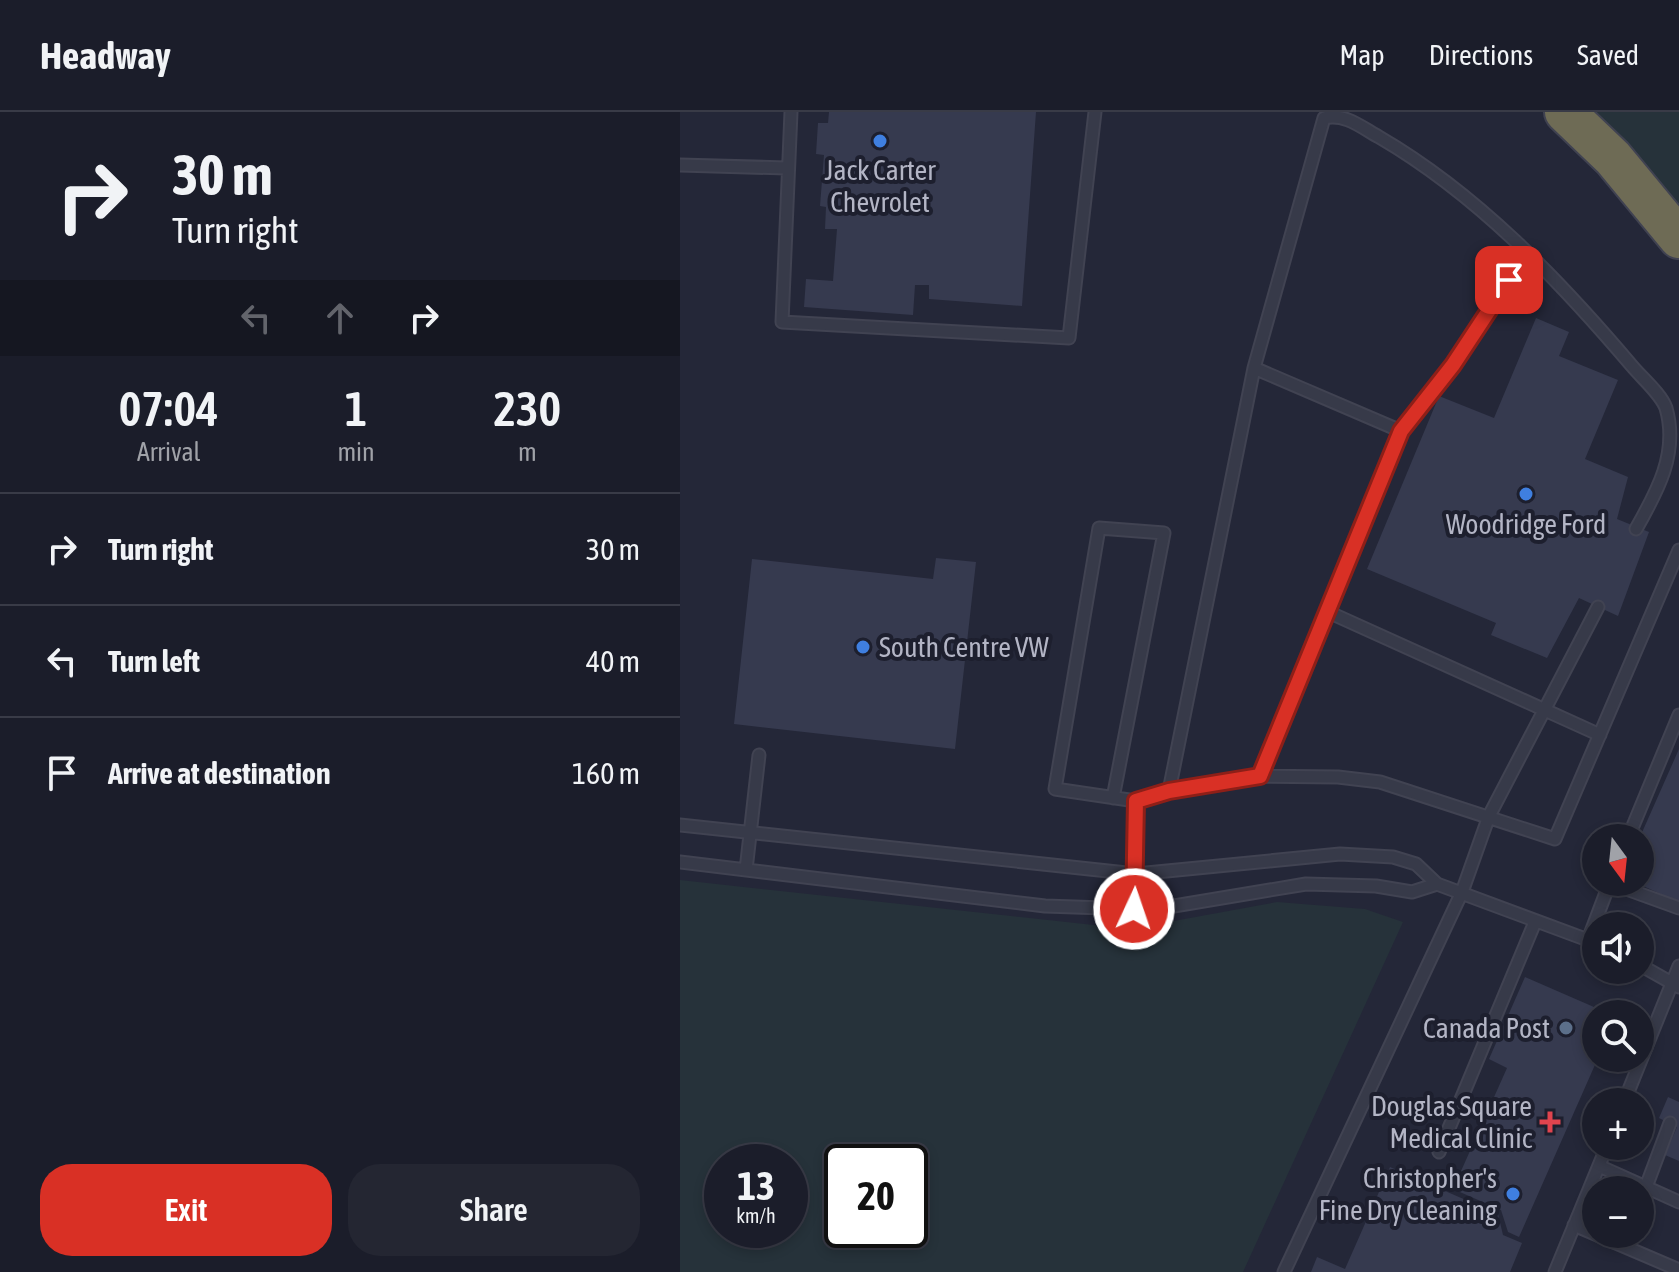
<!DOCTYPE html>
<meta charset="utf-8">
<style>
:root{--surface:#1b1d2a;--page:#242632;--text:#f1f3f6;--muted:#a0a2a8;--line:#393b47;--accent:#d93025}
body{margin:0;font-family:"Asap Condensed",sans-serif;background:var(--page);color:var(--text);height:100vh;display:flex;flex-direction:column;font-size:30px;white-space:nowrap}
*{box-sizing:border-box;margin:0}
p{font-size:26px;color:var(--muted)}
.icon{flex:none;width:44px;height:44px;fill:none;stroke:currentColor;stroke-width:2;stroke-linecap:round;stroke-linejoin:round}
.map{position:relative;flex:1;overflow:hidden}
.sheet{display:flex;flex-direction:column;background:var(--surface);width:680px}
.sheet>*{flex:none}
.top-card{background:#1b1d2a;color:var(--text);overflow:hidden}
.needle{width:52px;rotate:165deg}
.tools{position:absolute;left:902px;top:712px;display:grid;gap:16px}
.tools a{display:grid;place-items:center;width:72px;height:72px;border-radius:50%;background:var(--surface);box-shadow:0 4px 12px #0003,0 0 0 2px var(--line);font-size:40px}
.speed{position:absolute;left:24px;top:1032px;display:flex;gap:16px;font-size:40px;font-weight:700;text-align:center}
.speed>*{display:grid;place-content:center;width:104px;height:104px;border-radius:50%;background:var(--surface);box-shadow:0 4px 12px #0003,0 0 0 2px var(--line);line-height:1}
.speed small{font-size:20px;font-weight:400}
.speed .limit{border:4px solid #111;border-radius:12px;background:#fff;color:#111}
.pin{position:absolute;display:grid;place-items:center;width:68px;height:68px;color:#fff;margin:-34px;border-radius:16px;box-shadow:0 4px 12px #0006}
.me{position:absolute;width:88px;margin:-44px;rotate:3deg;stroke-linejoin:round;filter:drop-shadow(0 0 6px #0008)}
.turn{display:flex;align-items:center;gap:28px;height:168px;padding:0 40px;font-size:36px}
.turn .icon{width:104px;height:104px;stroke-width:2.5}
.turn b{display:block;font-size:56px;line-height:68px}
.lanes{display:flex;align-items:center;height:76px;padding:0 40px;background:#0003;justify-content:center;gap:40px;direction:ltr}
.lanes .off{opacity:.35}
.eta{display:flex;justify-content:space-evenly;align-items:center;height:136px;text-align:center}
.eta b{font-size:48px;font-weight:600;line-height:56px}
.button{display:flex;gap:16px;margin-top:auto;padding:16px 40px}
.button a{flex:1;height:92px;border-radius:32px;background:var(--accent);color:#fff;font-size:32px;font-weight:600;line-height:92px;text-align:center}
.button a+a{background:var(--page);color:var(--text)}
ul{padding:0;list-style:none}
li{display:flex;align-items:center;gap:24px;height:112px;padding:0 40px;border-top:2px solid var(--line)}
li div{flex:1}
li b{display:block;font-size:30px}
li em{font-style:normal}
header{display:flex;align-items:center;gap:48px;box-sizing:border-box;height:112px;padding:0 40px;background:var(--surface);border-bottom:2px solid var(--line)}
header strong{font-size:38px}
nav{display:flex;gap:44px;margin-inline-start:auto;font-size:28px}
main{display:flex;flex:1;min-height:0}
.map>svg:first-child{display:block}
.green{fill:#26323a;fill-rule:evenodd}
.building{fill:#363a4f}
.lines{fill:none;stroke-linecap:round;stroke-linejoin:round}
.lane-casing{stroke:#414352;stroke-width:15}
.highway-casing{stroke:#404251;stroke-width:44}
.lane{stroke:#373a49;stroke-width:11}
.highway{stroke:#6e6b55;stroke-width:40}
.route-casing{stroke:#8d1f18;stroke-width:20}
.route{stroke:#d93025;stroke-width:14}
.shop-dot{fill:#3f7fe0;stroke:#1d1f2e;stroke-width:3}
.service-dot{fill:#5c6f8a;stroke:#1d1f2e;stroke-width:3}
.health-dot{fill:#e0444e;stroke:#1d1f2e;stroke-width:3}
.labels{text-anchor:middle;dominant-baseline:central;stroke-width:8;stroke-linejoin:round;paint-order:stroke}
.poi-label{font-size:28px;fill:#b3b5c5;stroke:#1d1f2e;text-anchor:end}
</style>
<header>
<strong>Headway</strong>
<nav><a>Map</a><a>Directions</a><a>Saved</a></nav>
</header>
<main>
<section class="sheet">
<div class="top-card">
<div class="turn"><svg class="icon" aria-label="right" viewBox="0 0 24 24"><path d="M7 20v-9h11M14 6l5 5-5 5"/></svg><div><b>30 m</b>Turn right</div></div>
<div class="lanes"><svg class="icon off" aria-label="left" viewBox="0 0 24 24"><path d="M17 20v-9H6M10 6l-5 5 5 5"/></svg><svg class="icon off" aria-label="ahead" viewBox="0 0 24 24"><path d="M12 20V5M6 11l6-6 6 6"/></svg><svg class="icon" aria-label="right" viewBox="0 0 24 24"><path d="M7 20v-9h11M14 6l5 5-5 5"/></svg></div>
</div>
<div class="eta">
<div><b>07:04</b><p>Arrival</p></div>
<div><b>1</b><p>min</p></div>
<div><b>230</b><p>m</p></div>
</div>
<ul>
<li><svg class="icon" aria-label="right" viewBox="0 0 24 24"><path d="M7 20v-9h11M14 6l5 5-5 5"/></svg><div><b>Turn right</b></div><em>30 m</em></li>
<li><svg class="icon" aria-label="left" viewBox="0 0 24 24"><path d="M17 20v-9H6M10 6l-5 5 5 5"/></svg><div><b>Turn left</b></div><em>40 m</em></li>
<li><svg class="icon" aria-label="arrive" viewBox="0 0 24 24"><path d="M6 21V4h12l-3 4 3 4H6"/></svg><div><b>Arrive at destination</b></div><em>160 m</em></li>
</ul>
<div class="button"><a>Exit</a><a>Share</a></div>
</section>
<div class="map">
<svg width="999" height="1160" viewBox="0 0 999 1160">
<rect width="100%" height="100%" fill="#242738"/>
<path class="green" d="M913,0H999V100Z
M0,768L450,817L597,790L685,797L723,810L563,1160H0ZM42,1050H110V1118H42ZM162,1050H230V1118H162Z"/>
<path class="building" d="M149,0H356L342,194L249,187V173H235L233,203L124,195L126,167L153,169L157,117H145L146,95L140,94L144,43L136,42L138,11H148Z
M856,206L889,220L879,244L938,268L905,347L948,365L937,407L969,420L938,504L899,486L867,546L811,523L816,511L687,457L759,284L814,306Z
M256,446L296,450L275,637L54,612L72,447L253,467Z
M999,637V790L954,770H960V725Z
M845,865L930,902H916L918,946L839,1125L828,1120L821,1098L773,1077L827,956L809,947Z
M988,985L999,990V1049L985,1043L997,1015L979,1006Z
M710,1055L818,1102L823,1123L842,1131L830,1160H631L637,1145L665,1157Z"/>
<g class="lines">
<g class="lane-casing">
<path id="lane" d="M111,0L102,210L389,226L415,0
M0,53L106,56
M574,256L721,319
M646,499L920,623
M580,664L658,665L700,670L875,727L999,438
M489,679L574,256L644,6C665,1 681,15 699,25C797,82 879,168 952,254C962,266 981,282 986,296C999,341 977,380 956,417
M433,686L484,421L419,416L375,677L456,689
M0,713L456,762L660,742L713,745L736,752L757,772L916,831
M948,726L999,603
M0,750L365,794L454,797L482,796L626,772L696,774L732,780L757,772
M66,758L79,643
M930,771L999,796
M454,797L456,689L489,679L580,664L721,319L773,253L847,142
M908,828L930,770
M960,853L999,875
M944,990L999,854
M759,1040L855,810
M919,1054L999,1090
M966,1075L990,1011
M894,1113L999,1158
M604,1160L782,780L809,704L918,495
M875,1160L927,1034"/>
</g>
<g class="highway-casing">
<path id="highway" d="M885,0L933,46L999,126"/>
</g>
<use href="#lane" class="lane"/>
<use href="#highway" class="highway"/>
</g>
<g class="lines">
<g class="route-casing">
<path id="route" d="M454,797L456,689L489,679L580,664L721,319L773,253L829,168"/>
</g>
<use href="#route" class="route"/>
</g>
<g class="shop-dot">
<circle cx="200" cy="29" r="8"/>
<circle cx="846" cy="382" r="8"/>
<circle cx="183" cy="535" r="8"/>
<circle cx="833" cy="1082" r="8"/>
</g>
<circle class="service-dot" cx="886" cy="916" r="8"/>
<path class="health-dot" d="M866 998h8v8h8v8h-8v8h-8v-8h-8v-8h8z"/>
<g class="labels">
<g class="poi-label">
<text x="200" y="58" text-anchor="middle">Jack Carter<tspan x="200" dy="32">Chevrolet</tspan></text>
<text x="846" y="412" text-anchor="middle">Woodridge Ford</text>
<text x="199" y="535" text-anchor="start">South Centre VW</text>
<text x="870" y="916">Canada Post</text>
<text x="852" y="994">Douglas Square<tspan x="852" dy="32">Medical Clinic</tspan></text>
<text x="817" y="1066">Christopher's<tspan x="817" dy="32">Fine Dry Cleaning</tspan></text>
</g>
</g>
</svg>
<div class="tools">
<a><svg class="needle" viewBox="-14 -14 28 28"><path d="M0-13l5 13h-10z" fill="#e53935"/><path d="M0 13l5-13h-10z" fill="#a0a2a8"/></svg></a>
<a><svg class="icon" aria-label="sound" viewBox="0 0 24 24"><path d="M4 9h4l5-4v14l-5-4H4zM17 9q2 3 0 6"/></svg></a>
<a><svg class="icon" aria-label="search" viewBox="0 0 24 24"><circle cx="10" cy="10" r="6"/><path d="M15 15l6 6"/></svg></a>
<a>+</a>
<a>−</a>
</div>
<div class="speed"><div>13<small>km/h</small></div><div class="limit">20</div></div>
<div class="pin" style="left:829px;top:168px;background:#d93025"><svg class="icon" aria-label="arrive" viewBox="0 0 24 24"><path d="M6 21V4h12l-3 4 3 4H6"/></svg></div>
<svg class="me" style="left:454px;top:797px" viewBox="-20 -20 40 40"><circle r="17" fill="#d93025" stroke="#fff" stroke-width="3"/><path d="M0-11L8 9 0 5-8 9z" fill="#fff"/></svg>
</div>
</main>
